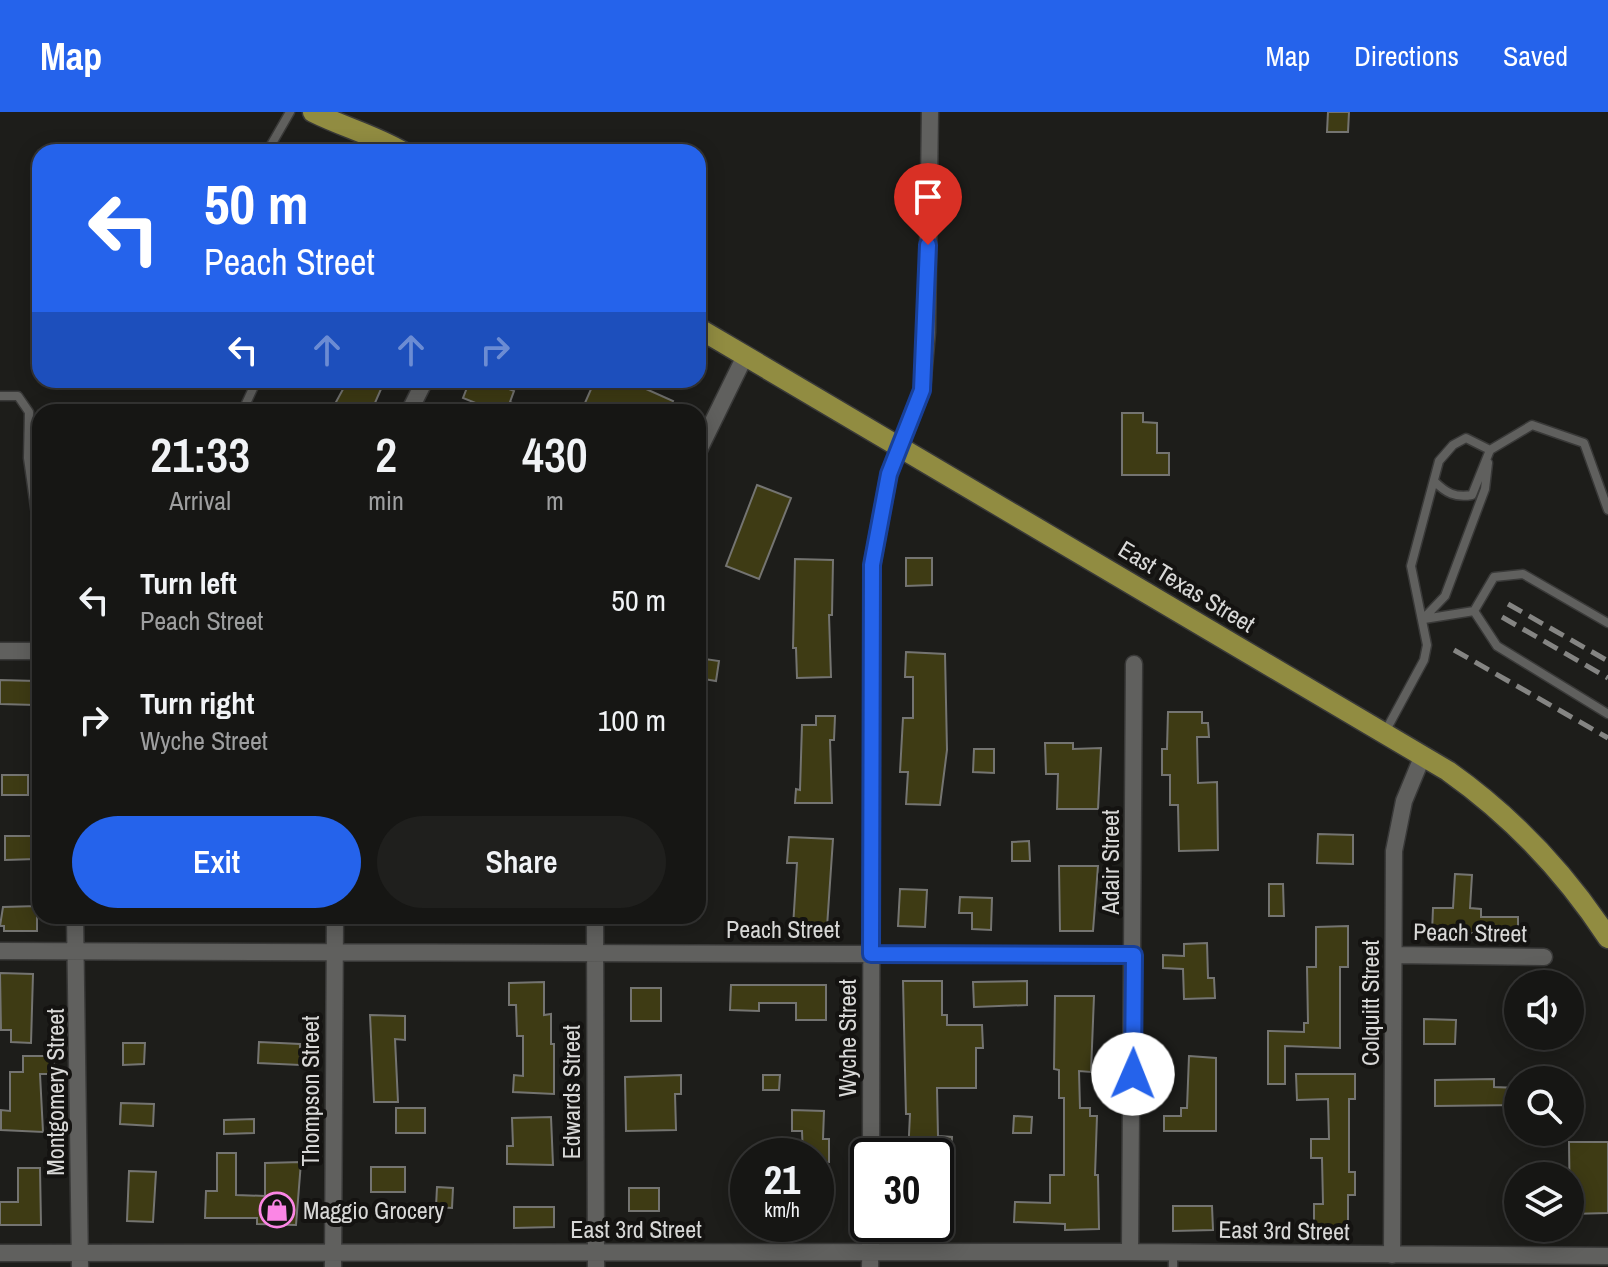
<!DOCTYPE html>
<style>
:root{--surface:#161614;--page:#1f1f1d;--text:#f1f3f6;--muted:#9e9fa0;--line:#353534;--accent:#2563eb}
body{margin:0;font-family:"Archivo Narrow",sans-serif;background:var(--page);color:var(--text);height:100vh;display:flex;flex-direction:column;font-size:30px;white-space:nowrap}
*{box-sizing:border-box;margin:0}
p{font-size:26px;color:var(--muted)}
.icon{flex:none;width:44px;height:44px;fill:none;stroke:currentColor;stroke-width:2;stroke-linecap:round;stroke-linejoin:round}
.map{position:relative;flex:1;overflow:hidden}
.sheet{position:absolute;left:32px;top:292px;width:674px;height:520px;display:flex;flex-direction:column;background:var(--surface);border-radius:24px;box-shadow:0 4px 20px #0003,0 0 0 2px var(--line)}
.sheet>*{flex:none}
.banner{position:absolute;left:32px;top:32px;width:674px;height:244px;border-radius:24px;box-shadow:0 4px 20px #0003,0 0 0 2px var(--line);background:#2563eb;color:#fff;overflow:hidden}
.controls{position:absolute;left:1504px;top:858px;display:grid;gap:16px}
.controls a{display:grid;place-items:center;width:80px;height:80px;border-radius:50%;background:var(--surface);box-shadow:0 4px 20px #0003,0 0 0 2px var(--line);font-size:40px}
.speed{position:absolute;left:730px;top:1026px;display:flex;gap:16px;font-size:40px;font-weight:700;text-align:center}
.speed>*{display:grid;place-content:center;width:104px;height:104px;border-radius:50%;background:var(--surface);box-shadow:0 4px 20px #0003,0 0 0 2px var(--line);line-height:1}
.speed small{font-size:20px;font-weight:400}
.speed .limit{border:4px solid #111;border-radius:12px;background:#fff;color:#111}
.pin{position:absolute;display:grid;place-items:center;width:68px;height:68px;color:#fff;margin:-82px -34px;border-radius:50% 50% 50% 0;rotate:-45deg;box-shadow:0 0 8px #0007}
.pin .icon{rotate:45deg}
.me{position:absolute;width:88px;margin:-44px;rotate:1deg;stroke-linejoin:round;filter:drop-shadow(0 0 6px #0008)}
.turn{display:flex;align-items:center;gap:28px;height:168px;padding:0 40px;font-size:36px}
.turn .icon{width:104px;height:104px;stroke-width:2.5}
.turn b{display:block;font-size:56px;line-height:68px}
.lanes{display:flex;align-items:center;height:76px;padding:0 40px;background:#0003;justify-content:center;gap:40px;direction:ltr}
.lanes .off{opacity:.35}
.eta{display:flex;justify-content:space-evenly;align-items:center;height:136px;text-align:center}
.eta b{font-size:48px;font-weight:600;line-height:56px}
.button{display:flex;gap:16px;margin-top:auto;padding:16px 40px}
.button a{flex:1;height:92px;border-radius:48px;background:var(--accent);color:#fff;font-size:32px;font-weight:600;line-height:92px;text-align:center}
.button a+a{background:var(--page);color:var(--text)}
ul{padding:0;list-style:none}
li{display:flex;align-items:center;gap:24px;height:120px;padding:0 40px}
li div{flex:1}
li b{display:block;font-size:30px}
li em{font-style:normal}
header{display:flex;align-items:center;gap:48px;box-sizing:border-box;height:112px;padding:0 40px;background:var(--accent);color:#fff}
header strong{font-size:38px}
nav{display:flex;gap:44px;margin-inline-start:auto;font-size:28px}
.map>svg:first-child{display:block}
.building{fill:#3e3b14;stroke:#747471;stroke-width:2}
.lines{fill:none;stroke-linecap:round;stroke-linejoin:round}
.lane-casing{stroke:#393938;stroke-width:11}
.street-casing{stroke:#393938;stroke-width:19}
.primary-casing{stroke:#393938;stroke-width:23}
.lane{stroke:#60605e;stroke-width:8}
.street{stroke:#60605e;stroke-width:16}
.primary{stroke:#918c41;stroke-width:20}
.rail{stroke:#858583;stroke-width:5;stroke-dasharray:16 8;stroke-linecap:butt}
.route-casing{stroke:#184099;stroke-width:20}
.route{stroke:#2563eb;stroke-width:14}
.labels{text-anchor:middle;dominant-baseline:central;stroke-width:8;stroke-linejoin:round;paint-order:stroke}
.street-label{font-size:24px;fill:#d8d8d7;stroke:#141311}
.poi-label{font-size:24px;fill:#d8d8d7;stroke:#141311;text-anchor:start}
</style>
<header>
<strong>Map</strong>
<nav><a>Map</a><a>Directions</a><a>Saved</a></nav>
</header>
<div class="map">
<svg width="1608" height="1155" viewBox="0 0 1608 1155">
<rect width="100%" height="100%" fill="#1d1d1a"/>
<path class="building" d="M1328,0H1349L1348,20H1327Z
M348,268H385L371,300H354L336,290Z
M470,268H484L514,279L510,290L533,300H498L463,286Z
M595,268H626L673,289L668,300H581Z
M1122,301H1143V310L1157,311V341H1169V363H1122Z
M757,373L791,386L759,467L726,454Z
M906,446H932V473L906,474Z
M795,447L833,448L832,503H829L831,565L797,566L796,536H793Z
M906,540L945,542L947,638L940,693L906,692L908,660H900L903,606H913V565H905Z
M698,546L719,549L716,569L698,566Z
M0,568L36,569L35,593L0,592Z
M1168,600H1202V611H1208L1209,625H1197L1198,671L1217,670L1218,738L1179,739L1178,693H1170V663H1162V637H1167Z
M816,604H835L834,628H830L832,691H795L796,677L800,678L802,613H816Z
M1045,631H1073V637L1101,636L1098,697H1057L1058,662H1046Z
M974,637H994V661L973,660Z
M2,663H28V683H2Z
M1318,722L1353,723V752L1317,751Z
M5,724H36V747L5,748Z
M789,725L833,727L827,815H793L797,751H787Z
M1029,729L1030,749H1012V730Z
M1059,754H1098L1093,819H1060Z
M1455,762L1472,763L1470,796L1481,797V805H1518V821H1432L1433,796H1453Z
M1269,772H1283L1284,804H1269Z
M900,777L927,778L925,815L898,814Z
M960,785L992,786L991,818L972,817V801H959Z
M37,794V819H4V814H0L3,795Z
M1348,814V855H1340V936L1285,934V972H1268V919L1304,920V911H1308L1307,855H1316V815Z
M1207,831L1208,866H1214L1215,886L1184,887L1183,857L1163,856V843L1184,844V832Z
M0,861L33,862L31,931L11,930V918H1Z
M903,869H942V903H947V913H982L983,936H976V976H937L938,1024L952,1025L951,1042L947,1044H908L910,1002H906Z
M1027,869V893L974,895L973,870Z
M544,870V903L551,902V932H554V982L513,980L514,963L523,964V924H517L516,893H509V871Z
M731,873H826V908H796V891H759V899L730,898Z
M631,876H661V909H631Z
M1055,884H1094L1091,960L1079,959L1080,996H1090V1004H1097L1095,1063H1098L1099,1117L1065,1118V1112L1014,1110L1015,1090L1050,1091V1063H1064V986H1059V958L1054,957Z
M370,903L405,904V928L395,927L398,990H374Z
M1424,907L1456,908L1455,932H1424Z
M259,930L300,932V953L258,951Z
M123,931H145L144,952L123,953Z
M23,944H54V962H40L43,1020L1,1018V998L10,999V960H23Z
M1189,944L1216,946V1019H1164V1004H1181V996H1187Z
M1296,962H1355V987H1349V1060H1355V1083H1348V1120H1314V1092H1323L1322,1046H1311V1027H1329L1328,987L1297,988Z
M681,963V982H675L676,1018L626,1019L625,965Z
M763,963H780L779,978H763Z
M1494,967V975L1518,976V993L1435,994V968Z
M121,991L154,992L153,1014L120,1012Z
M396,996H425V1021H396Z
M792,998L824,999L823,1027H829V1050H816V1044H803L802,1019H792Z
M1014,1004L1032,1005L1031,1021H1013Z
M551,1005L553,1053L507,1052V1034H513L512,1006Z
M254,1007V1021L224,1022V1008Z
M1569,1030H1608V1101L1570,1102Z
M217,1041H236V1083L265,1084V1051L301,1050L296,1113L257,1112V1106H205L206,1079H217Z
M371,1055H405V1080H371Z
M18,1056H40L41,1113H0V1090H18Z
M129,1059L156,1060L153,1110L127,1109Z
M437,1075L453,1076L452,1096L436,1095Z
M629,1076H659V1099H629Z
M1173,1094H1212L1213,1118L1173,1119Z
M514,1095H554V1115L514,1116Z"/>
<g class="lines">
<g class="lane-casing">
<path id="lane" d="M267,40L290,0
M0,284H18L29,300L28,346L40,431
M242,300L257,268
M1434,369C1446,381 1455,386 1472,383L1490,338L1532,313L1584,331L1608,398
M1474,499L1497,534L1608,602
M1474,499L1494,465L1523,462L1608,511
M1423,507L1445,484L1485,377L1488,351
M1424,507L1474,499
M1385,620L1424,548L1427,533L1411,454L1439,349L1453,333L1466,326L1490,338
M1173,1155V1141"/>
</g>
<g class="street-casing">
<path id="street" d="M409,300L425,268
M698,340L745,244
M0,539H40
M75,804L80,1155
M595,804L596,1155
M0,839L1134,843
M1394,843L1544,845
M871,1044L872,453L889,362L922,278L927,220L930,0
M1130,1140L1134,552
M0,1141L1130,1140L1608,1144
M1392,1143L1394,739L1404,689L1423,643
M333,1155L335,804
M870,1155L871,1112"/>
</g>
<g class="primary-casing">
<path id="primary" d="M313,0C343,15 374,23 403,40
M698,216L1448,659C1513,705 1564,759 1608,826"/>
</g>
<use href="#lane" class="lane"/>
<use href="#street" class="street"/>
<use href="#primary" class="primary"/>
<path class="rail" d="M1508,492L1608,549
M1502,505L1608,566
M1454,538L1608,626"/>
</g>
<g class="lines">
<g class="route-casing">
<path id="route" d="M928,133L922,278L889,362L872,453L871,842L1134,843L1133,962"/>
</g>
<use href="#route" class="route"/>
</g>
<defs>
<g id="shop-ring" transform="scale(1.8)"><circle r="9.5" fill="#141311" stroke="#fb86e5" stroke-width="1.5"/><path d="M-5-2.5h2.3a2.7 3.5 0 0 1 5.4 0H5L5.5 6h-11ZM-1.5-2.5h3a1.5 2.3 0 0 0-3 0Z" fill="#fb86e5"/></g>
</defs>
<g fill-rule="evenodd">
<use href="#shop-ring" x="277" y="1098"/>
</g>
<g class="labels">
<g class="street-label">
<text transform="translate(1187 474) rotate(31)">East Texas Street</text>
<text transform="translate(1110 750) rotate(-90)">Adair Street</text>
<text x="783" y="817">Peach Street</text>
<text transform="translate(1470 820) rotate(1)">Peach Street</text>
<text transform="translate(1370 891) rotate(-90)">Colquitt Street</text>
<text transform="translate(847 926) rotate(-90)">Wyche Street</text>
<text transform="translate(310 979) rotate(-90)">Thompson Street</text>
<text transform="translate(55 980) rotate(-90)">Montgomery Street</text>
<text transform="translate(571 980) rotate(-90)">Edwards Street</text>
<text x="636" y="1117">East 3rd Street</text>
<text transform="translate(1284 1118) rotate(1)">East 3rd Street</text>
</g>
<g class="poi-label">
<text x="303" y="1098">Maggio Grocery</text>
</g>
</g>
</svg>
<div class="controls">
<a><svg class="icon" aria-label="sound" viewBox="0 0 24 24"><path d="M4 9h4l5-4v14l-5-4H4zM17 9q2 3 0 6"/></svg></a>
<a><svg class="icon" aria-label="search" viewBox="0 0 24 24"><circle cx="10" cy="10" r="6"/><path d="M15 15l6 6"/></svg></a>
<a><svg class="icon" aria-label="layers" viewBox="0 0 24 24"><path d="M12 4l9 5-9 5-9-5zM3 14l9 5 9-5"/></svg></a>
</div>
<div class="speed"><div>21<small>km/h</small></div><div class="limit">30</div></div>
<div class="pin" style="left:928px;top:133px;background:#d93025"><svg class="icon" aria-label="arrive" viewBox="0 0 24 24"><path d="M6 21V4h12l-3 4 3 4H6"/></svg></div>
<svg class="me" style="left:1133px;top:962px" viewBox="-20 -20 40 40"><circle r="19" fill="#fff"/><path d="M0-13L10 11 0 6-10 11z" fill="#2563eb"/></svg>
<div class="banner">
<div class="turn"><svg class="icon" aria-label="left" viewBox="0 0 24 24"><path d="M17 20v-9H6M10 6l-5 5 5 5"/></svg><div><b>50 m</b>Peach Street</div></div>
<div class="lanes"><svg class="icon" aria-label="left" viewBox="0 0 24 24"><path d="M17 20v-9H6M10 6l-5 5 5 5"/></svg><svg class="icon off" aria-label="ahead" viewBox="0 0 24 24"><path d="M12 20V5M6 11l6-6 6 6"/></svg><svg class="icon off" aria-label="ahead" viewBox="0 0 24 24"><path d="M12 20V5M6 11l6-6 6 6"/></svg><svg class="icon off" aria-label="right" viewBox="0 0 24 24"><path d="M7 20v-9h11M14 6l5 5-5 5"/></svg></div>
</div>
<section class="sheet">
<div class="eta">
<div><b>21:33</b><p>Arrival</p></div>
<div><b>2</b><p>min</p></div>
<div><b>430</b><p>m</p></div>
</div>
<ul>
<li><svg class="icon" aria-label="left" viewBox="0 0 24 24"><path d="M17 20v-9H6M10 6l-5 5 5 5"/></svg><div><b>Turn left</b><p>Peach Street</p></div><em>50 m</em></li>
<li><svg class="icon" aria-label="right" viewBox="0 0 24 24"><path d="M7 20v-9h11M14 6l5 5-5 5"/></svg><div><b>Turn right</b><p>Wyche Street</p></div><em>100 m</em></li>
</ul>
<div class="button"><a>Exit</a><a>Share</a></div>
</section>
</div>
